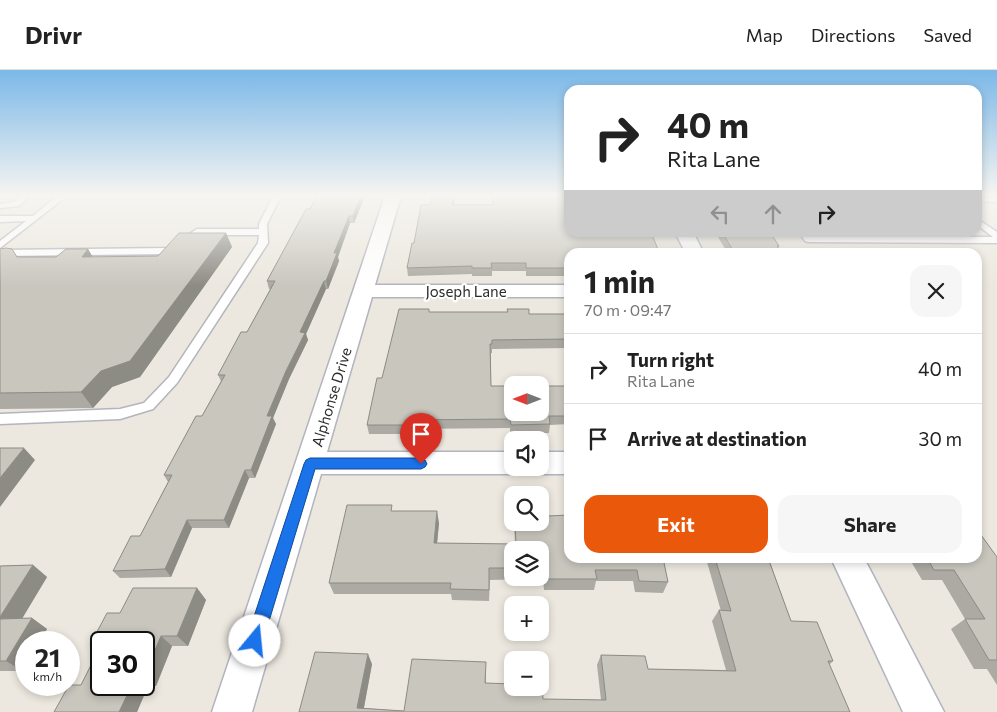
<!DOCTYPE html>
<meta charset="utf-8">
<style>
:root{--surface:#fff;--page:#f6f6f6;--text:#222;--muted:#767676;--line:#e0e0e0;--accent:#ea580c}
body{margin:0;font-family:Commissioner,sans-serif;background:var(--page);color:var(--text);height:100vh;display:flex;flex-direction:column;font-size:19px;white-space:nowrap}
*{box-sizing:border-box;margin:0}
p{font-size:16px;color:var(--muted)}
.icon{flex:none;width:28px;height:28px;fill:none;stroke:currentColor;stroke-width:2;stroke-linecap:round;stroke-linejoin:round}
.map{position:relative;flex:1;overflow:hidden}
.sheet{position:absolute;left:564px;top:178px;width:418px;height:315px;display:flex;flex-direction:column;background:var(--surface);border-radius:15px;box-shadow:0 2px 8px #0003}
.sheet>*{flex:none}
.guide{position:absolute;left:564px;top:15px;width:418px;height:152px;border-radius:15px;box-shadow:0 2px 8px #0003;background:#fff;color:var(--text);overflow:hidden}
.needle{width:32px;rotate:270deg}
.buttons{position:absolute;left:504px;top:306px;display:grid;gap:10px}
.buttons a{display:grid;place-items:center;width:45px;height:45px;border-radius:10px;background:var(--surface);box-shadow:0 2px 8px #0003;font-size:25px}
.speed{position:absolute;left:15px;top:561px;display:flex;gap:10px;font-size:25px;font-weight:700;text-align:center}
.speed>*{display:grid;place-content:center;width:65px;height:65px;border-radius:50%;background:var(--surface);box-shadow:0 2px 8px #0003;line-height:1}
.speed small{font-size:12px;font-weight:400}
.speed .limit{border:2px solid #111;border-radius:8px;background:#fff;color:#111}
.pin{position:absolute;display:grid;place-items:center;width:42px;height:42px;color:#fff;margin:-51px -21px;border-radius:50% 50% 50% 0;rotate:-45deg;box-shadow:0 0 5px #0007}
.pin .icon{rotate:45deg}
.me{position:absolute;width:55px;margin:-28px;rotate:17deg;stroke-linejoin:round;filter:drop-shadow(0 0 4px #0008)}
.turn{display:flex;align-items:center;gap:18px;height:105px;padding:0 20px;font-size:22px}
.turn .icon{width:65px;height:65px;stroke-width:2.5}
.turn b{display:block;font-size:35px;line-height:42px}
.lanes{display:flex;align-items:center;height:48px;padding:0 20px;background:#0003;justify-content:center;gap:25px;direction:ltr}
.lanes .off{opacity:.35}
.round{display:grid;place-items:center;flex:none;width:52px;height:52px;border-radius:15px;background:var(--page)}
.summary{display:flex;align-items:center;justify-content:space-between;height:85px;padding:0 20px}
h1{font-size:30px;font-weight:700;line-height:38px}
.primary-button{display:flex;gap:10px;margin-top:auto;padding:10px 20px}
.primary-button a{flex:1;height:58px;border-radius:15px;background:var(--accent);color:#fff;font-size:20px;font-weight:700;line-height:58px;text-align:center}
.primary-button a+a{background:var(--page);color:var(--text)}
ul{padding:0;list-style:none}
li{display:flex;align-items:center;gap:15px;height:70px;padding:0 20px;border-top:1px solid var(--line)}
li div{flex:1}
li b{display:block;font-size:19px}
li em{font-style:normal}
header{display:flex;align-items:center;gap:30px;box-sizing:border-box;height:70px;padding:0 25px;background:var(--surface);border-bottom:1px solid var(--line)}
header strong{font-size:24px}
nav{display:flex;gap:28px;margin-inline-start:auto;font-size:18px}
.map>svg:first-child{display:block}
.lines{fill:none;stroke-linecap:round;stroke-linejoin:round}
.lane-casing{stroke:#b2b4be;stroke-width:3}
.street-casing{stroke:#b2b4be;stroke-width:3}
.lane{fill:#fff;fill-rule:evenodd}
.street{fill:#fff;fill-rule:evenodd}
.wall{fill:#acaaa3;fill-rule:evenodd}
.shaded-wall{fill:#8c8b84}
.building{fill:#c8c6bd;stroke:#8c8b84}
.route{fill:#1a73e8;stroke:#114b97}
.labels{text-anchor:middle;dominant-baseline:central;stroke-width:4.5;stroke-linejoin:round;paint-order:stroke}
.street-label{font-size:15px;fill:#2c2c2c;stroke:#fff}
</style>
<header>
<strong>Drivr</strong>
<nav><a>Map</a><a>Directions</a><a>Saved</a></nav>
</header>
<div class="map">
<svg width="997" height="642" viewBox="0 0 997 642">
<rect width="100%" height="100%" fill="#ece8df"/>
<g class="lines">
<g class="lane-casing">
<path id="lane" d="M20,126H30L19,136L0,138V134L14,132Z
M57,126H67L0,178V171L26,151L0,152V146H33Z
M273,126H281L267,154L268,173L177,313L153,339L120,349L0,354V344L120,339L144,333L169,307L258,173L259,165H199L169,184L0,186V180L167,178L197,159H259V154Z
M976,127L997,128V132L976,131Z
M976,148L997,162V173L808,172L805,171L799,162H808L811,166L993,167L976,154Z"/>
</g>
<g class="street-casing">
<path id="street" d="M385,126H401L375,215H569V227H372L327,382H512V398H524L522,401L512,404H321L252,642H212Z
M675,162H693L703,182H685Z
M540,382H569V404H540L530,401L528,398H540Z
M831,488H864L944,642H903Z"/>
</g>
<use href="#lane" class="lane"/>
<use href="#street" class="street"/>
</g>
<path class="wall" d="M317,126H365L354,153H350L338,187L339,191L328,219H326L306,264L308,270L289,309L273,348L276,354L255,408H249L229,458H192L171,507L120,508L113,501L140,466L168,412L164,405L202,346L221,311L218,305L247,262L271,219H269L267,211Z
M432,126H455L454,135L569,182V206H526V201H492V206H472V204L408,206L407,198L414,173L430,135Z
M715,162H770L779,176L778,178L782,182H727Z
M226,163L232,177L140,307L112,317L93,338L0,339V179L17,187H56L88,179L92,187L158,186Z
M429,239V242L529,244H569V278L492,279V283H491V316H569V354L550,355L549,363H510V358L409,359V364H369L367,355L382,308Z
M394,441L439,453L437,473L515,474L514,452H540L548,446L663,488L668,512L663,523L635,522L633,511H596L594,520H544L543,509L490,510L489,531L452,530L451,524H334L329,513ZM512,480H540V508H512Z
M997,487V615L987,599H974L951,559L965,549L942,510H922L909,488Z
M702,488H797L793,492H770L791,551L833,591L829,595L850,642H299L372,594L364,638L404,641L486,602V613L543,629L601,630L597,595L601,585L648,599L726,600L712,551L719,540L721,541L707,492H703Z
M33,495L47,507L22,549L32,548L47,559L23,601H0V496Z
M197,518L206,530L188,576H172L156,616H148L137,642H54L81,615L99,581L90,575L120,543ZM144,572V615H101Z"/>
<path class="shaded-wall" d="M361,126H365L354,153L353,146Z
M454,126H455L453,142L452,135Z
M349,146L350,153L338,187L339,191L328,219L326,211L334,183Z
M226,163L232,177L140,307L112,317L93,338L81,322Z
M88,179L97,194L82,187Z
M324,211L326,219L306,264L308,270L289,309L273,348L276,354L255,408L251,400L267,346L300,262Z
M408,350L409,359V364L407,355Z
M24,378L35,390L0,437V408Z
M245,400L249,408L229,458L224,450Z
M437,441L439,453L436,484L434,473Z
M187,450L192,458L171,507L165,499Z
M33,495L47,507L15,560L0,550V547Z
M197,518L206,530L188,576L177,566Z
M32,548L47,559L39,572H26V595L23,601L6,591Z
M161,566L172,576L156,616L144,606Z
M368,584L372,594L363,642L357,638Z
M144,613L148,616L137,642H119L132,615H144Z"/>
<path class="building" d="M317,126H361L353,146H349L334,183H337L326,211H324L300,262L305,263L286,301L267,346H272L251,400H245L224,450H187L165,499L113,501L131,466H140L172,405H164L196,346H202L225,305H218L241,262H247L275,211H267L306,139H310Z
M432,126H454L452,135H493L492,126H569V162H651L659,182H569V198H526V193H491L492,198H472V196L407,198L412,173H414L421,135H430Z
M722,162H770L779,176H777L782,182H734Z
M179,163H226L130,291L101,301L81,322L0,323V179L6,178L12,179L17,187H56L66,179H88L82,187L158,186Z
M399,239H429V242H508L507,239H529V244H569V269L492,270V274H490L491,316H512V342H540V316H569V346H549L550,354L511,355L510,349L408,350L407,355H367L377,308H382Z
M0,378H24L0,408Z
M347,435H392L391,441H437L434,473L516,474L515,452H540V435H547L548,446L569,445V488H663L668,512L639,511L637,500H595L597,509H546L544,498H540V480H512V498H489V520L450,519L451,513H329Z
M976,458L997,487V590H989L965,549H985L954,500H934L927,488H976Z
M715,488H768L791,551L817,552L833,591H828L850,642H299L315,582L368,584L357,638L404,641L412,589L486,592L485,613L512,614V618H540V614H542L543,629L606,630L601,585L645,586L648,599L736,601L719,540L731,541Z
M33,495L0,547V496Z
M133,518H197L177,566H161L144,606V572H101V575H90L107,543H120Z
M32,548L6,591H0V549Z
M101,575V615H132L119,642H54L69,615H81Z"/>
<linearGradient id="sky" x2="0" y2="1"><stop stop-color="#7bb8e8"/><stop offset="0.58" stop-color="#f6f5f1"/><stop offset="1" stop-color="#f6f5f1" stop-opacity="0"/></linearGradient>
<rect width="997" height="216" fill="url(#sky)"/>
<path class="route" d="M310,388H421L425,390L427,394L425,397L421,399H315L263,571L261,577L255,579L249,577L246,571L304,394L306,390Z"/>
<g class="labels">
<g class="street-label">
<text x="466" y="221">Joseph Lane</text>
<text transform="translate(331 327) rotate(-73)">Alphonse Drive</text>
</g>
</g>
</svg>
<div class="buttons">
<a><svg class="needle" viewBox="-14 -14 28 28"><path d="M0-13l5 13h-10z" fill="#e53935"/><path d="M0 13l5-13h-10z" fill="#767676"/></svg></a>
<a><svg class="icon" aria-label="sound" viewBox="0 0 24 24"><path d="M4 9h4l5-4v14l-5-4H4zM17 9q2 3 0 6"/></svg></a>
<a><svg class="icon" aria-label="search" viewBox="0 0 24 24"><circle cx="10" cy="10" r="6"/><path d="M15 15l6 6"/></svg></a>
<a><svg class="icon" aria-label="layers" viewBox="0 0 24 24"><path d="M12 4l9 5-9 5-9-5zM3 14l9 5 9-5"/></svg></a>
<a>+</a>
<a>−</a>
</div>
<div class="speed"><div>21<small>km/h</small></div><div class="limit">30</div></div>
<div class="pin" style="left:421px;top:394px;background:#d93025"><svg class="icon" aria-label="arrive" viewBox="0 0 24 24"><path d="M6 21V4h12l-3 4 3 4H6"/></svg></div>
<svg class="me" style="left:255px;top:571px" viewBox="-20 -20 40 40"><circle r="19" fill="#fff"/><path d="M0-13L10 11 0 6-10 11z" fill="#1a73e8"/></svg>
<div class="guide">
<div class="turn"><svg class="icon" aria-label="right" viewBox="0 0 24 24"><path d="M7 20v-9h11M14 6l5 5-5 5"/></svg><div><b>40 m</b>Rita Lane</div></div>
<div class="lanes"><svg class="icon off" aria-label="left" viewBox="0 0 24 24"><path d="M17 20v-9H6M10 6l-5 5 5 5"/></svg><svg class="icon off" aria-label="ahead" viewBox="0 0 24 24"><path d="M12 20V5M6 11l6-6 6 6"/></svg><svg class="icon" aria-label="right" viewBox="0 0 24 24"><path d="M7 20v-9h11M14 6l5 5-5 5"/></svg></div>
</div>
<section class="sheet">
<div class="summary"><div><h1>1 min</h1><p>70 m · 09:47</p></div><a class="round"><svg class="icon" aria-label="close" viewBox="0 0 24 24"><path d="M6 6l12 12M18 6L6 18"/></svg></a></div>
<ul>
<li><svg class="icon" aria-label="right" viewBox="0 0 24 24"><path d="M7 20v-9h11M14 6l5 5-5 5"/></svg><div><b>Turn right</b><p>Rita Lane</p></div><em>40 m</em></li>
<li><svg class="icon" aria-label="arrive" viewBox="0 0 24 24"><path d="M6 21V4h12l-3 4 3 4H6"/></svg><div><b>Arrive at destination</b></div><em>30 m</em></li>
</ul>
<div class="primary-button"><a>Exit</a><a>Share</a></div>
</section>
</div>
